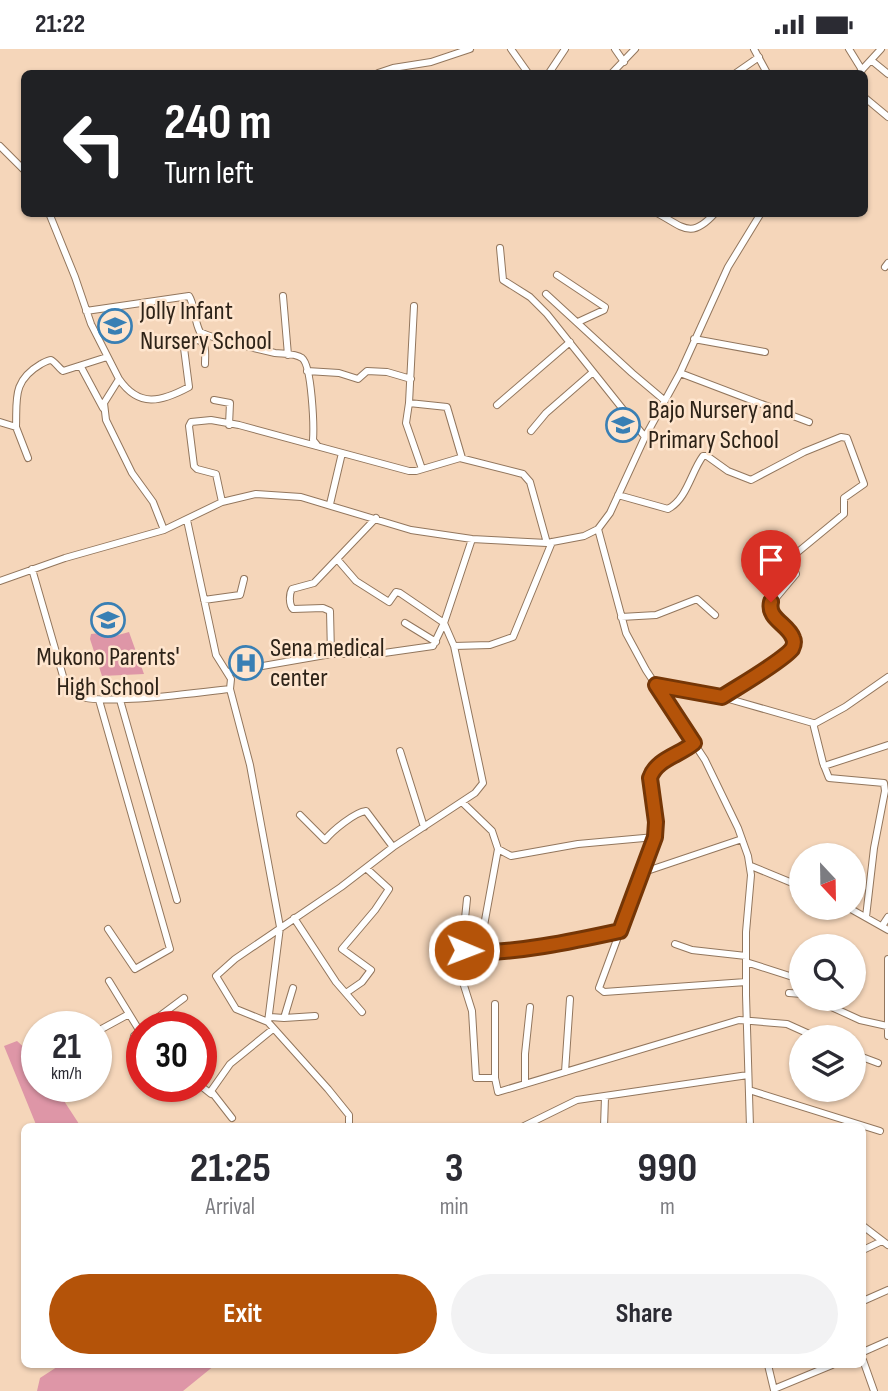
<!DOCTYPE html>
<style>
:root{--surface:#fff;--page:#f2f2f3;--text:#2b2b33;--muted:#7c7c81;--accent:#b45309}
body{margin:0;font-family:"Sofia Sans Condensed",sans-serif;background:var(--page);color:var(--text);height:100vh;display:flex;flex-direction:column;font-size:26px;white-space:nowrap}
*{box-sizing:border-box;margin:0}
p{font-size:23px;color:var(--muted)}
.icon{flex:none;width:38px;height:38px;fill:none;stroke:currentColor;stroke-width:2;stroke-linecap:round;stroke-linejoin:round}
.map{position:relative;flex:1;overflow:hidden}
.sheet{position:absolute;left:21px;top:1074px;width:845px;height:245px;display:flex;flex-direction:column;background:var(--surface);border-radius:10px;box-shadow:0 2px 5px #0004}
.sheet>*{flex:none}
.banner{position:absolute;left:21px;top:21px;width:847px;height:147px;border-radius:10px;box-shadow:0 2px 5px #0004;background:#202124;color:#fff;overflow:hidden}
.needle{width:46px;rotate:158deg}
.tools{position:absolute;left:789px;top:794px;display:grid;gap:14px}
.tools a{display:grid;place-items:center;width:77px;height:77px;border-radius:50%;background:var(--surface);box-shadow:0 2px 5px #0004;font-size:35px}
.speed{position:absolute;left:21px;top:962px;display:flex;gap:14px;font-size:35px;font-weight:700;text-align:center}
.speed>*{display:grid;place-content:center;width:91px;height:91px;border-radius:50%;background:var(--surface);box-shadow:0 2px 5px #0004;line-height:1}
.speed small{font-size:18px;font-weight:400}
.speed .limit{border:10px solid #d22;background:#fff;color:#111}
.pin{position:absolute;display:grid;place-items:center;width:60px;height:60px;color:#fff;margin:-72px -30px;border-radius:50% 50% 50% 0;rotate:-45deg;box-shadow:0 0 7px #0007}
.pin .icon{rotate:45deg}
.me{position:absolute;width:77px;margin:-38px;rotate:91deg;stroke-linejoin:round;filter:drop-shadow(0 0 5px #0008)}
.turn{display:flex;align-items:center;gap:24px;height:147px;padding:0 28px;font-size:32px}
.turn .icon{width:91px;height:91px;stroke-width:2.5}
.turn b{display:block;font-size:49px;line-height:60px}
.eta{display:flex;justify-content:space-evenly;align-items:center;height:119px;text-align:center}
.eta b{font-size:42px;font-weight:700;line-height:49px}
.button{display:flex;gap:14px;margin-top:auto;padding:14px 28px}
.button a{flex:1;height:80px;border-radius:42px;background:var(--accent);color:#fff;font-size:28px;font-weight:700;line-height:80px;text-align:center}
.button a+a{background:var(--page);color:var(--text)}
.status{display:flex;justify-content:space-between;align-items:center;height:49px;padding:0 35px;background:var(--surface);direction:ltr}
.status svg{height:19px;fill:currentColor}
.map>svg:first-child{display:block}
.green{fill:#de96a7}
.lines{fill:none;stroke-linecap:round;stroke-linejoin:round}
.minor-casing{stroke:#92765d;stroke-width:8}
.minor{stroke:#fff;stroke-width:6}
.route-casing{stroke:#753606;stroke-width:18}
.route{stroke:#b45309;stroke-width:12}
.labels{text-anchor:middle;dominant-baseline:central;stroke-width:5;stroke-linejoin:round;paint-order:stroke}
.poi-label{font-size:26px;fill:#2e2318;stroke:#fee5ce;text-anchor:start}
</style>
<div class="status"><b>21:22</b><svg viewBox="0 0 49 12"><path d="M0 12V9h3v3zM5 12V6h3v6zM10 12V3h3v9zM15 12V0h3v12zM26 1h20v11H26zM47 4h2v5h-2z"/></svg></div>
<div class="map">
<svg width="888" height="1342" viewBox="0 0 888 1342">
<rect width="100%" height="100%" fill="#f5d6ba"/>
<path class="green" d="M110,583L111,588L129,583L144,625L102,627L90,590L91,585Z
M17,992L37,1010V1038H55L81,1078H37L4,997Z
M60,1316H215L183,1342H37L40,1329Z"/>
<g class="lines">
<g class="minor-casing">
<path id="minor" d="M511,0L528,24
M615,0L624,13
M754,0L767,24
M849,0L862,21
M871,11L888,25
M378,24L393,19L431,13L470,0
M549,24L565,0
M612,24L635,0
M736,24L759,8
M859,24L881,0
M864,48L888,68
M0,97L24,121
M49,164L75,228L91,275L119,330L104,354L106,371L132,424L153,453L164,481
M657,164C683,178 691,191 715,164
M500,199L503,231L530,248L547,265L645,388
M885,218L888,214
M557,226L605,258L604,261L578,273
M546,245L632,324L664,351
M283,247L288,306
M414,257L409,354L447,358L462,409
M86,262L189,247C195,256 194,272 200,283C215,290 257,300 275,304C283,305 295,304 302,309C312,317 314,377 313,391L317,396
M694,290L765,303
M81,318L103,359
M307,322L339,324L358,330L367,322L387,323L411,330
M680,324L809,373
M119,330C139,359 161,353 189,338L184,299L186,293L199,291C207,295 205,306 205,315
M214,351L230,354L229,376
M409,354L406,374L422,420
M497,356L570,293
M0,373L16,378L28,409
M16,378C17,350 12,332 41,315C43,314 48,311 51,311C54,312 60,320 63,322L107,308
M531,382L546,364L593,323
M618,446L668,460C687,450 691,423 703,407H707L728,422L751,431L804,403L841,388L847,389L864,435L844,449V465L793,507L791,511L796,525L770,556C773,573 794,580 794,596L770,616L722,648
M222,453L216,425L197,420L194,417L189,377L191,373L211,371L239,376L409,422H416L460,409L523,425L530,433L547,494
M330,455L342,404
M187,471L216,606L231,630L230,640L250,716L280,878L268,973
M598,480L626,584L646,621L705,711L738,779L748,807L751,826L746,883V946L750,1078
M337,510L356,532L389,553L396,543L400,544L444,574L454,597L483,734L475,744L393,798L341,838L235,910L216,927L236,960L268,973L328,1040L349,1066V1078
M32,520L65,634C68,638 71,643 76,646C99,658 198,643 230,640
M0,532L65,509L164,481L222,453L256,445L301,448L411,481L472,490L547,494L584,487L598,480L610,464L645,388L680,324L728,218L761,164
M204,551L240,546L244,530
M621,568L656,566L697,550L715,566
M405,574L436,593
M454,597L490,596L513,588L552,493
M331,605L330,562L323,559L293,560C289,556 289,545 292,540L314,534L376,469
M228,623L331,605H377L433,597L444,574L472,490
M656,636L722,648L813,674L823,714L829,729L884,734L885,742L874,799L866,868
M99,651L170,900L135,920L108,880
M120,651L177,851
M814,675L845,658L888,628
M694,694C680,706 656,710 650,728L655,788L599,939L604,943L746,933
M400,702L424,778
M824,717L888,696
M462,753L492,782L498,800L479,904L462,922L461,927L472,962L476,1029H495
M300,766L325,791C332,782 355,763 366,762L393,798
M498,800L511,807L578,795L655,788
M751,817L802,838
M641,824L742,790
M467,850L464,879L466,904L552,896L620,882
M849,859L888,881
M294,869L336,933L362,963
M882,877L888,868
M675,895L692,901L746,907
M888,910V987
M746,913L799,930
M109,932L139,981L142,980
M346,944L362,933L371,921L342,900L375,861L389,840L366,819
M789,944L802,945
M814,950L860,971L887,977
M495,955V1029L498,1043L739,971L787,975L818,989
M270,968L284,969L293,939
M284,969L315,967
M145,978L184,949
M141,981L134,987L133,992L142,1005
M96,983L129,965
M854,1005L878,1014
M565,1023L570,950
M525,1035V1005L530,958
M201,1037L211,1045
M749,1041L880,1082
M232,1069L211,1042L230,1015L273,980
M522,1078L577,1051L748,1026
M604,1078L605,1048
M863,1177L888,1196
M863,1201L882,1192
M863,1252L888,1241
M863,1303L888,1292
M863,1311L874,1342
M768,1316L774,1341
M774,1340L832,1316"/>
</g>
<use href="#minor" class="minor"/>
</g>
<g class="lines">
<g class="route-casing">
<path id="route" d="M464,901L466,904C517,904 570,893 620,882L655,788L656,773L650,729C656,710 680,706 694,694L656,636L722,648C739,637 781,613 792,600C794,596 795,593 793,589C788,575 767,570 771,553"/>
</g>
<use href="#route" class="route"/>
</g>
<defs>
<g id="school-ring" transform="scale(1.75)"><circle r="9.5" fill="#fee5ce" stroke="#397fb4" stroke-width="1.5"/><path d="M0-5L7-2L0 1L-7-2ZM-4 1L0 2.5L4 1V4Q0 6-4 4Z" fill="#397fb4"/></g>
<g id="hospital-ring" transform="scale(1.75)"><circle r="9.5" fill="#fee5ce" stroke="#397fb4" stroke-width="1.5"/><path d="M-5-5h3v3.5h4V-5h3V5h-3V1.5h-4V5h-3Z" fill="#397fb4"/></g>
</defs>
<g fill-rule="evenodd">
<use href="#school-ring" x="115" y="277"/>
<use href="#school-ring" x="623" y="376"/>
<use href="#school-ring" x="108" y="571"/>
<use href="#hospital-ring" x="246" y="614"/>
</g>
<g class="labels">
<g class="poi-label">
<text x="140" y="262">Jolly Infant<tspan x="140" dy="30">Nursery School</tspan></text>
<text x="648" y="361">Bajo Nursery and<tspan x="648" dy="30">Primary School</tspan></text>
<text x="270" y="599">Sena medical<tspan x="270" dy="30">center</tspan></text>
<text x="108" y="608" text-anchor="middle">Mukono Parents'<tspan x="108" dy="30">High School</tspan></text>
</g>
</g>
</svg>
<div class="tools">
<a><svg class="needle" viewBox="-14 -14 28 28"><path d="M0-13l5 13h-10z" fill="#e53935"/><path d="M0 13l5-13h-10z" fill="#7c7c81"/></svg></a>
<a><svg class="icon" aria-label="search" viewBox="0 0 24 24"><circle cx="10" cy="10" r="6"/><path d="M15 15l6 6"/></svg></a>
<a><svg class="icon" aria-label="layers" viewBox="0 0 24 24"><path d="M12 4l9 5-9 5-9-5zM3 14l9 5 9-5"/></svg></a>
</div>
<div class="speed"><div>21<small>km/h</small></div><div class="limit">30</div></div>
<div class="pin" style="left:771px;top:553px;background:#d93025"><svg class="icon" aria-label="arrive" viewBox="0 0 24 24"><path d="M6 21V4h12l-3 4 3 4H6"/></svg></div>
<svg class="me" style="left:464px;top:901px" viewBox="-20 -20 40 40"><circle r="17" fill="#b45309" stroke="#fff" stroke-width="3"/><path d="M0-11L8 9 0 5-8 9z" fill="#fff"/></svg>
<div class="banner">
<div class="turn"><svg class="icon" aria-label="left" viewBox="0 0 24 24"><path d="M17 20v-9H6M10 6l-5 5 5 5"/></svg><div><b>240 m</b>Turn left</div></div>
</div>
<section class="sheet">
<div class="eta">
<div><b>21:25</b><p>Arrival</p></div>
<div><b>3</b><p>min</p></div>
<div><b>990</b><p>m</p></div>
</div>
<div class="button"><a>Exit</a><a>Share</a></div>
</section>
</div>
